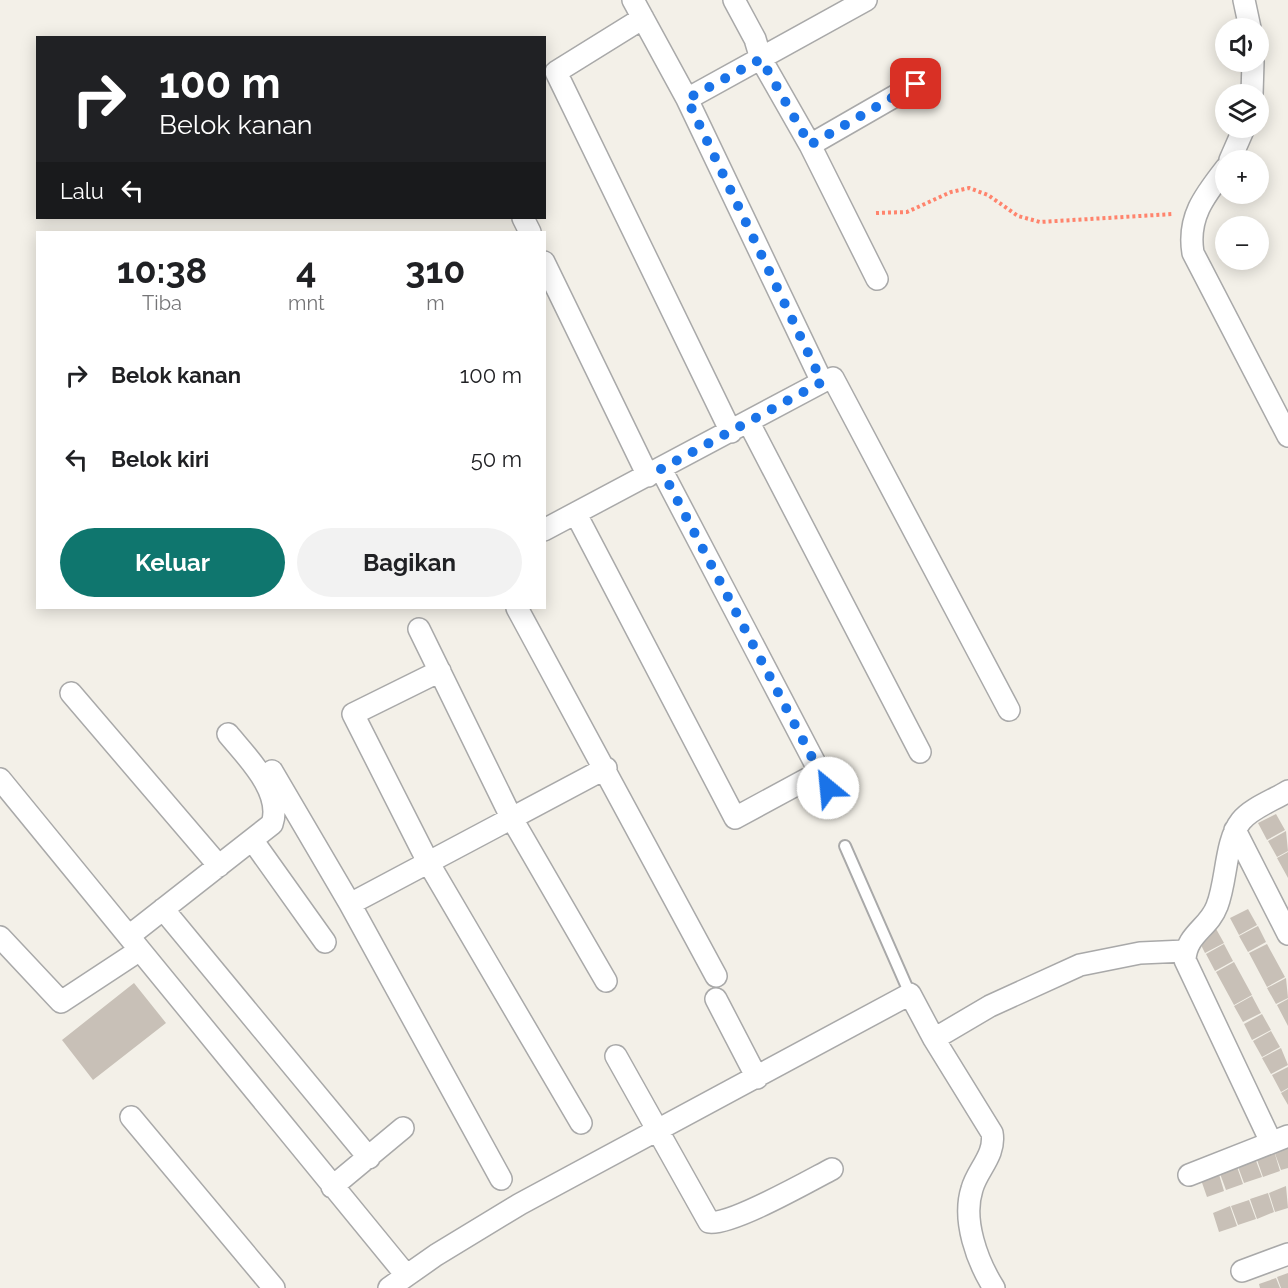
<!DOCTYPE html>
<html lang="id">
<meta charset="utf-8">
<style>
:root{--surface:#fff;--page:#f2f2f2;--text:#202124;--muted:#757577;--accent:#0f766e}
body{margin:0;font-family:Raleway,sans-serif;background:var(--page);color:var(--text);height:100vh;display:flex;flex-direction:column;font-size:22px;white-space:nowrap}
*{box-sizing:border-box;margin:0}
p{font-size:20px;color:var(--muted)}
.icon{flex:none;width:33px;height:33px;fill:none;stroke:currentColor;stroke-width:2;stroke-linecap:round;stroke-linejoin:round}
.map{position:relative;flex:1;overflow:hidden}
.side{position:absolute;left:36px;top:231px;width:510px;height:378px;display:flex;flex-direction:column;background:var(--surface);border-radius:0px;box-shadow:0 3px 15px #0003}
.side>*{flex:none}
.banner{position:absolute;left:36px;top:36px;width:510px;height:183px;border-radius:0px;box-shadow:0 3px 15px #0003;background:#202124;color:#fff;overflow:hidden}
.buttons{position:absolute;left:1215px;top:18px;display:grid;gap:12px}
.buttons a{display:grid;place-items:center;width:54px;height:54px;border-radius:50%;background:var(--surface);box-shadow:0 3px 15px #0003;font-size:30px}
.pin{position:absolute;display:grid;place-items:center;width:51px;height:51px;color:#fff;margin:-26px;border-radius:12px;box-shadow:0 3px 9px #0006}
.me{position:absolute;width:66px;margin:-33px;rotate:332deg;stroke-linejoin:round;filter:drop-shadow(0 0 4px #0008)}
.turn{display:flex;align-items:center;gap:21px;height:126px;padding:0 24px;font-size:27px}
.turn .icon{width:78px;height:78px;stroke-width:2.5}
.turn b{display:block;font-size:42px;line-height:51px}
.then{display:flex;align-items:center;height:57px;padding:0 24px;background:#0003;gap:12px;font-size:22px}
.eta{display:flex;justify-content:space-evenly;align-items:center;height:102px;text-align:center}
.eta b{font-size:36px;font-weight:700;line-height:42px}
.button{display:flex;gap:12px;margin-top:auto;padding:12px 24px}
.button a{flex:1;height:69px;border-radius:36px;background:var(--accent);color:#fff;font-size:24px;font-weight:700;line-height:69px;text-align:center}
.button a+a{background:var(--page);color:var(--text)}
ul{padding:0;list-style:none}
li{display:flex;align-items:center;gap:18px;height:84px;padding:0 24px}
li div{flex:1}
li b{display:block;font-size:22px}
li em{font-style:normal}
.map>svg:first-child{display:block}
.building{fill:#c8c0b7}
.lines{fill:none;stroke-linecap:round;stroke-linejoin:round}
.lane-casing{stroke:#a9a9a9;stroke-width:14}
.street-casing{stroke:#a9a9a9;stroke-width:24}
.path{stroke:#ff846d;stroke-width:4;stroke-dasharray:3 3;stroke-linecap:butt}
.lane{stroke:#fff;stroke-width:10}
.street{stroke:#fff;stroke-width:21}
.route{stroke:#1a73e8;stroke-width:10;stroke-dasharray:0 18}
</style>
<div class="map">
<svg width="1288" height="1288" viewBox="0 0 1288 1288">
<rect width="100%" height="100%" fill="#f3f0e8"/>
<path class="building" d="M1276,814L1285,830L1267,840L1258,823Z
M1286,831L1288,851L1277,857L1268,841Z
M1288,852V878L1277,858Z
M1248,909L1257,925L1239,935L1230,918Z
M1258,926L1266,942L1248,952L1239,936Z
M1215,927L1224,943L1205,953L1197,937Z
M1224,944L1233,961L1215,971L1206,954Z
M1267,944L1285,977L1267,987L1249,953Z
M1234,962L1252,995L1234,1005L1216,972Z
M1286,978L1288,998L1276,1004L1267,988Z
M134,983L166,1023L93,1080L62,1040Z
M1252,996L1261,1013L1243,1022L1234,1006Z
M1288,999V1026L1277,1005Z
M1262,1014L1271,1030L1252,1040L1244,1024Z
M1271,1031L1280,1047L1262,1057L1253,1041Z
M1281,1048L1288,1065L1271,1074L1262,1058Z
M1288,1067V1088L1281,1092L1272,1075Z
M1288,1089V1105L1281,1093Z
M1288,1146V1168L1281,1170L1274,1151Z
M1274,1151L1280,1171L1263,1177L1256,1157Z
M1255,1158L1262,1177L1244,1183L1237,1164Z
M1236,1164L1243,1184L1226,1190L1219,1171Z
M1218,1171L1224,1191L1207,1197L1200,1177Z
M1286,1186L1288,1208L1275,1212L1269,1193Z
M1268,1193L1274,1212L1257,1219L1250,1199Z
M1249,1200L1256,1219L1238,1225L1231,1206Z
M1230,1206L1237,1226L1219,1232L1213,1213Z
M1288,1273V1288H1281L1277,1277Z
M1276,1278L1280,1288H1260L1259,1284Z"/>
<g class="lines">
<g class="lane-casing">
<path id="lane" d="M845,846L910,994"/>
</g>
<g class="street-casing">
<path id="street" d="M734,0L755,39L761,59L810,145L877,279
M1244,0L1250,28
M643,18L556,72L731,432
M1252,94L1253,62
M687,99L866,0
M810,145L916,84
M1230,160L1244,128
M1226,168C1205,195 1187,217 1193,253L1288,436
M523,218L530,232
M544,262L648,476
M822,382L833,378L1009,710
M749,423L920,752
M661,469L828,788
M576,514L735,818L820,772
M544,530L822,382L687,99L633,0
M517,608L716,976
M419,629L511,817L606,981
M440,671L353,714L428,862L581,1123
M71,693L219,866
M272,771L350,904L606,768
M0,779L406,1275
M1235,830L1288,934
M253,841L325,942
M350,904L501,1179
M163,909L369,1158
M129,936L272,824C283,792 247,757 228,734
M0,937L61,1002L140,950
M716,999L757,1078
M616,1056L709,1222C730,1226 809,1181 832,1169
M131,1117L274,1288
M1271,1142L1185,960C1186,934 1209,928 1217,906C1227,881 1225,841 1241,821C1251,808 1274,800 1288,791
M1189,1175L1288,1136
M332,1187L403,1128
M1242,1271L1288,1254
M389,1288L436,1255L520,1204L910,994L934,1039
M994,1288C977,1261 962,1220 972,1189C977,1170 996,1155 992,1133L934,1039L990,1006L1080,965L1140,953L1185,951"/>
</g>
<path class="path" d="M876,213L907,212L951,192L969,188L988,195L1018,216L1040,222L1173,214"/>
<use href="#lane" class="lane"/>
<use href="#street" class="street"/>
</g>
<g class="lines">
<path class="route" d="M828,788L661,469L822,382L687,99L761,59L810,145L916,84"/>
</g>
</svg>
<div class="buttons">
<a><svg class="icon" aria-label="sound" viewBox="0 0 24 24"><path d="M4 9h4l5-4v14l-5-4H4zM17 9q2 3 0 6"/></svg></a>
<a><svg class="icon" aria-label="layers" viewBox="0 0 24 24"><path d="M12 4l9 5-9 5-9-5zM3 14l9 5 9-5"/></svg></a>
<a>+</a>
<a>−</a>
</div>
<div class="pin" style="left:916px;top:84px;background:#d93025"><svg class="icon" aria-label="arrive" viewBox="0 0 24 24"><path d="M6 21V4h12l-3 4 3 4H6"/></svg></div>
<svg class="me" style="left:828px;top:788px" viewBox="-20 -20 40 40"><circle r="19" fill="#fff"/><path d="M0-13L10 11 0 6-10 11z" fill="#1a73e8"/></svg>
<div class="banner">
<div class="turn"><svg class="icon" aria-label="right" viewBox="0 0 24 24"><path d="M7 20v-9h11M14 6l5 5-5 5"/></svg><div><b>100 m</b>Belok kanan</div></div>
<div class="then">Lalu<svg class="icon" aria-label="left" viewBox="0 0 24 24"><path d="M17 20v-9H6M10 6l-5 5 5 5"/></svg></div>
</div>
<section class="side">
<div class="eta">
<div><b>10:38</b><p>Tiba</p></div>
<div><b>4</b><p>mnt</p></div>
<div><b>310</b><p>m</p></div>
</div>
<ul>
<li><svg class="icon" aria-label="right" viewBox="0 0 24 24"><path d="M7 20v-9h11M14 6l5 5-5 5"/></svg><div><b>Belok kanan</b></div><em>100 m</em></li>
<li><svg class="icon" aria-label="left" viewBox="0 0 24 24"><path d="M17 20v-9H6M10 6l-5 5 5 5"/></svg><div><b>Belok kiri</b></div><em>50 m</em></li>
</ul>
<div class="button"><a>Keluar</a><a>Bagikan</a></div>
</section>
</div>
